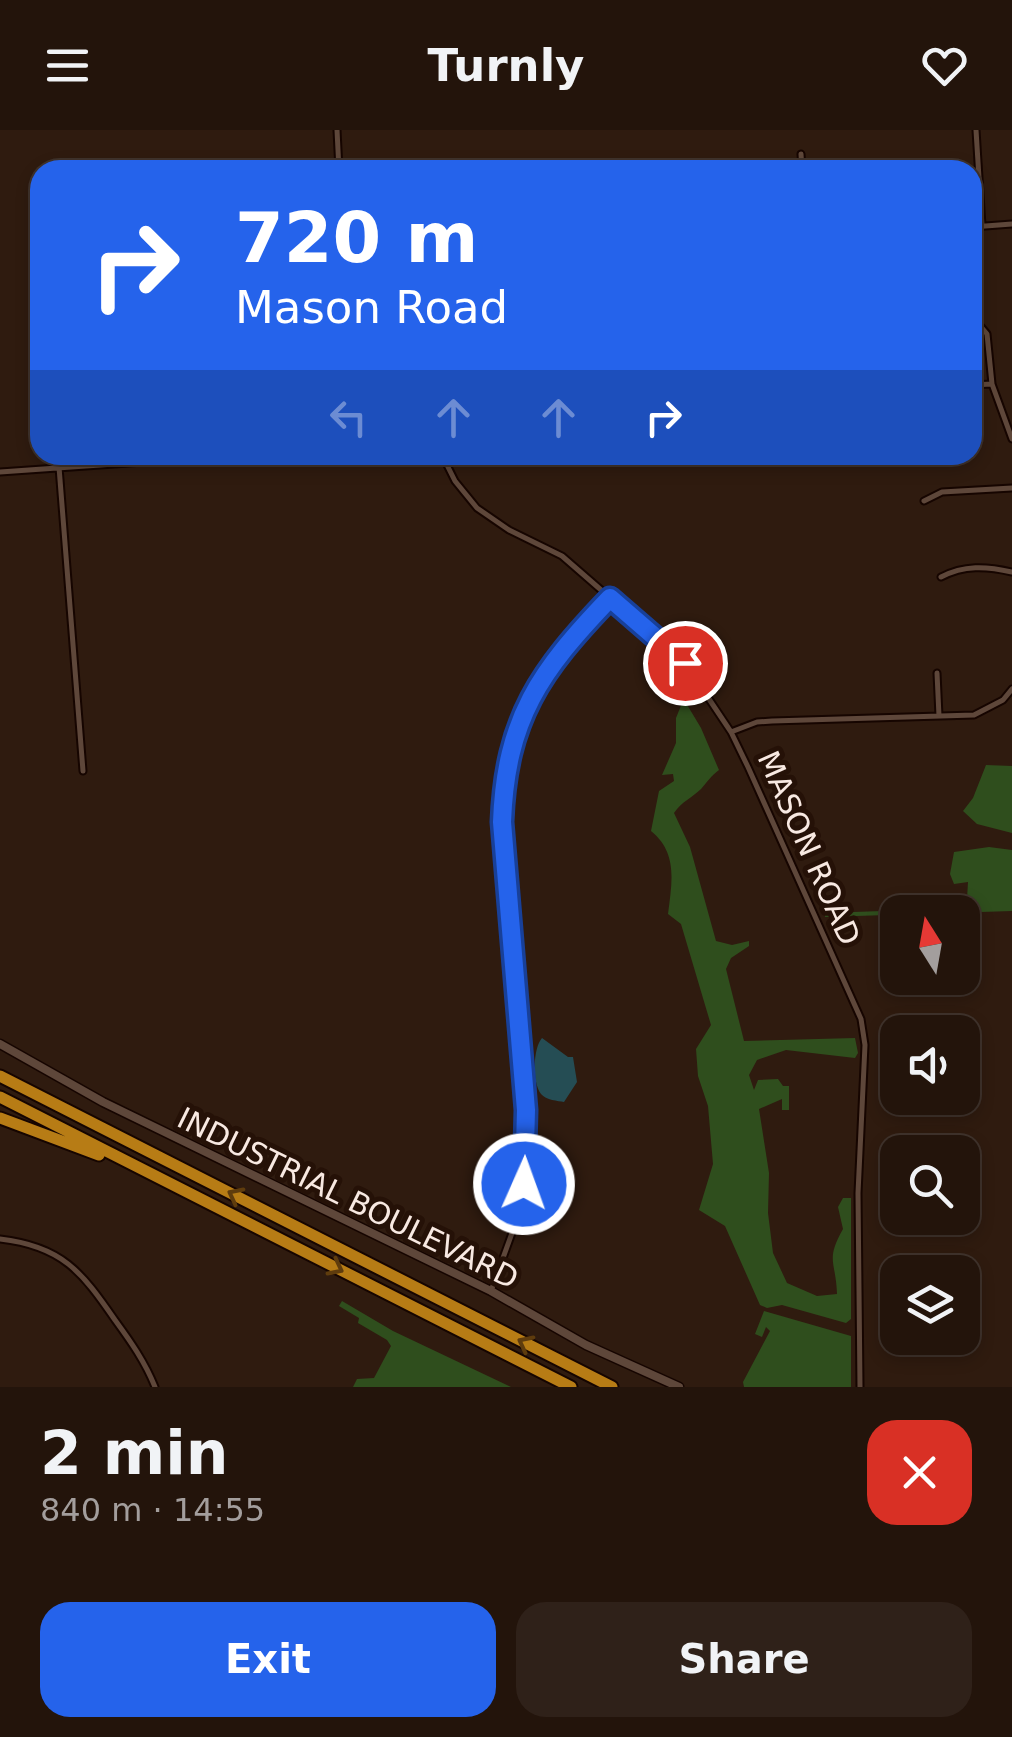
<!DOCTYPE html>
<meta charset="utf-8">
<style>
:root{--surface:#23140b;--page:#2f2119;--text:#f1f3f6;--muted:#a39e9d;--line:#40332c;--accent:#2563eb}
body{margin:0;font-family:"DejaVu Sans",sans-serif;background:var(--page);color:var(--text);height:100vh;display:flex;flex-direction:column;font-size:38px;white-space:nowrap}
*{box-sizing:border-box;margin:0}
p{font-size:32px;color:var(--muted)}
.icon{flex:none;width:55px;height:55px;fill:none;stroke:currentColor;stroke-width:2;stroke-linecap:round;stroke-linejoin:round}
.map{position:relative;height:1257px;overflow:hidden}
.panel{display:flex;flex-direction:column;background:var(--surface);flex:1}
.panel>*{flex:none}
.banner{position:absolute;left:30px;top:30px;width:952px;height:305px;border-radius:30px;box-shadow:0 5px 15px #0003,0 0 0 2px var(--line);background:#2563eb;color:#fff;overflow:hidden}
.needle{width:65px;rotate:349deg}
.tools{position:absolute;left:880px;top:765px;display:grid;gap:20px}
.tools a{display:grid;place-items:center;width:100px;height:100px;border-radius:20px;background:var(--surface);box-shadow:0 5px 15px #0003,0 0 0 2px var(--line);font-size:50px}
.pin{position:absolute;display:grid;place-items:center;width:85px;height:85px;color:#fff;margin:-42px;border:5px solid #fff;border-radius:50%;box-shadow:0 2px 10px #0007}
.me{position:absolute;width:110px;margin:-55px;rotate:2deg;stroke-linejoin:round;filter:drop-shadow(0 0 8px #0008)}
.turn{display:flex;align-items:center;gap:35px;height:210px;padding:0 40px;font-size:45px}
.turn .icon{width:130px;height:130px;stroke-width:2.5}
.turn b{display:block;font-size:70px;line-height:85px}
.lanes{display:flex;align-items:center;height:95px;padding:0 40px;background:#0003;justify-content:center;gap:50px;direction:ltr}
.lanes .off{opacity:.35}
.round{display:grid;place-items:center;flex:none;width:105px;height:105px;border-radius:30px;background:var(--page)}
.summary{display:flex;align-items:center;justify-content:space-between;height:170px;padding:0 40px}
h1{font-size:60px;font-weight:800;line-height:75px}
.primary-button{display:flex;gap:20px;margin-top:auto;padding:20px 40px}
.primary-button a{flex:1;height:115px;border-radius:30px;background:var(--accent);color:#fff;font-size:40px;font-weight:800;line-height:115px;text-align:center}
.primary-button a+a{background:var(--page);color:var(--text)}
header{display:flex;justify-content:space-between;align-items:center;height:130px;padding:0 40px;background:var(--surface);font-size:45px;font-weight:800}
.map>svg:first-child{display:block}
.green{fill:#2f4e1d}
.water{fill:#254d54}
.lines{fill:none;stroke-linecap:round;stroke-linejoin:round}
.minor-casing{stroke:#160500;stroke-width:9}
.tertiary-casing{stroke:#160500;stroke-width:11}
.motorway-casing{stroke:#160500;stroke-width:15}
.minor{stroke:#5e473a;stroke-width:5}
.tertiary{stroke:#5e473a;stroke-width:8}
.motorway{stroke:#b77c15;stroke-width:11}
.oneway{stroke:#5f3c0d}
.route-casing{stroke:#184099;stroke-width:25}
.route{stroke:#2563eb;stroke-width:18}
.labels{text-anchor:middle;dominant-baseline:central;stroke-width:10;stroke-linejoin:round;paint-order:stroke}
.street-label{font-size:30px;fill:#f8e9e2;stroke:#251107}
</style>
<header><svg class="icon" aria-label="menu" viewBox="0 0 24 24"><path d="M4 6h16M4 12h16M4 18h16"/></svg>Turnly<svg class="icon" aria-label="heart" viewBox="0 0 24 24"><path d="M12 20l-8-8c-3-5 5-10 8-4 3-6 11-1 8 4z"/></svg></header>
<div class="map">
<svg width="1012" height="1257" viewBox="0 0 1012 1257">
<rect width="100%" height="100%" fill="#2f1b0f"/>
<path class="green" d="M682,573H686L701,598L719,640C711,646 707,652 701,659C692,668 682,671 674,683L690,717L716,811L732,815L749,811V816L731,828L726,839L744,911L855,908L858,923L855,928L786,920L757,930L749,945L754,960L758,950L778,949L783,956H789V980H782V969L759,979L769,1043L768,1083L773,1123L787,1153L817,1166L837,1164C836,1131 825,1131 843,1099L838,1077L843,1068H851V1189L846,1193L782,1175L767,1178L760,1175L725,1096L699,1080L713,1034L708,976L698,946L696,919L711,895L681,794L668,784C672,752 678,723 651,701L659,661L674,651L673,644L662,645L676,613V588Z
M986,635L1012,636V703L977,694L963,681L973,668Z
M989,717L1012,720V781L825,787V783L911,780L917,774L967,769L968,752L954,754L950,744L954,722Z
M342,1171L393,1201L511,1257H353L357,1249L374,1248L391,1216L387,1210L358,1193L359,1188L339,1176Z
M764,1181L851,1206V1257H744L743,1252L770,1201L766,1197L762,1207L755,1204Z"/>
<path class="water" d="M542,908L568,927H573L577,952L564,972C558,971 546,970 541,964C532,952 533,918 542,908Z"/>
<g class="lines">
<g class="minor-casing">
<path id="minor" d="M337,0L339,40
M976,0L982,96
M801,24L802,40
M972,97L1012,94
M972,186L987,204L992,254L1012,309
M972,255L992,254
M442,325L455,351L477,378L509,400L562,426L685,533L731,602L748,637L861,889L865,915L858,1063L860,1257
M59,337L83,641
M0,342L243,325
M924,371L942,362L1012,358
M941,447C964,435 986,436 1012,442
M937,543L939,586
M731,602L757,592L772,591L974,585L1003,570L1012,559
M0,1109C62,1116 82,1142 115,1190C131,1212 145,1232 155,1257
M491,1161L524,1070L526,980L502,693C506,589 539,541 609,469"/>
</g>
<g class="tertiary-casing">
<path id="tertiary" d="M0,914L103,972L491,1161L586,1215L679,1257"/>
</g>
<g class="motorway-casing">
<path id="motorway" d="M0,946L612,1257
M0,967L571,1257
M0,988L99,1025"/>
</g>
<use href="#minor" class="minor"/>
<use href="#tertiary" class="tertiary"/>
<use href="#motorway" class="motorway"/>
</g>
<defs><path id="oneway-chevron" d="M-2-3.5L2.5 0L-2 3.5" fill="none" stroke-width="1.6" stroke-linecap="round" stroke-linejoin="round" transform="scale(2.5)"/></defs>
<g class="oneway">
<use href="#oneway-chevron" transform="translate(235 1065) rotate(-153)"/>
<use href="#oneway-chevron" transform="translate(336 1138) rotate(27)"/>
<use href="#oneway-chevron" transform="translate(525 1213) rotate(-153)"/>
</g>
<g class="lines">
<g class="route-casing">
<path id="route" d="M524,1054L526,980L502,692C506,588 540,541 610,468L685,533"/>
</g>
<use href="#route" class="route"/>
</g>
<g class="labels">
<g class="street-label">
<text transform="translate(809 718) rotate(66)">MASON ROAD</text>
<text transform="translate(348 1068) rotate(26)">INDUSTRIAL BOULEVARD</text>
</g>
</g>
</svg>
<div class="tools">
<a><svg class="needle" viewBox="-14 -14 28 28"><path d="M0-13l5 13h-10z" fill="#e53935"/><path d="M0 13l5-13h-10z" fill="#a39e9d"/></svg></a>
<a><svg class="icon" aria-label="sound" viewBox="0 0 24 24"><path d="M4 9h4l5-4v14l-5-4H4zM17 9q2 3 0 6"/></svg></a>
<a><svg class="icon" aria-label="search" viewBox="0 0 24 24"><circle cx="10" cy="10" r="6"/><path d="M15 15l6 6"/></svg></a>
<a><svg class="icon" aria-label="layers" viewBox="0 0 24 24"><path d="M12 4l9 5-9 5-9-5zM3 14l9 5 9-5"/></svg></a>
</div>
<div class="pin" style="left:685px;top:533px;background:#d93025"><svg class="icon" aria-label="arrive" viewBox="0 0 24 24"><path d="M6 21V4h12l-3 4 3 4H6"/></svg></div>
<svg class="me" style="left:524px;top:1054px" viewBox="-20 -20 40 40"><circle r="17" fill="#2563eb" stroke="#fff" stroke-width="3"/><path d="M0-11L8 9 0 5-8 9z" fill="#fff"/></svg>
<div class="banner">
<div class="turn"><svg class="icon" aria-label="right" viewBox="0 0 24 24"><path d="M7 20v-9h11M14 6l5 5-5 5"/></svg><div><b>720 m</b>Mason Road</div></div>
<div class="lanes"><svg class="icon off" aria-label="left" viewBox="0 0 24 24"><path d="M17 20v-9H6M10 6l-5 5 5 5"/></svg><svg class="icon off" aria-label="ahead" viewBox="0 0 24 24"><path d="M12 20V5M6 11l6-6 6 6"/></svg><svg class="icon off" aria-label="ahead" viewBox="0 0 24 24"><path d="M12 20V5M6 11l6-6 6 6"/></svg><svg class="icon" aria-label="right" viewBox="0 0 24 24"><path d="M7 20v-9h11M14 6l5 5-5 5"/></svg></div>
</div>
</div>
<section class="panel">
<div class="summary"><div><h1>2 min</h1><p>840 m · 14:55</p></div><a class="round" style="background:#d93025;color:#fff"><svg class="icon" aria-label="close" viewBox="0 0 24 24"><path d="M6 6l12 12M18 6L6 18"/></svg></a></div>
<div class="primary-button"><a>Exit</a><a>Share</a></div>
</section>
